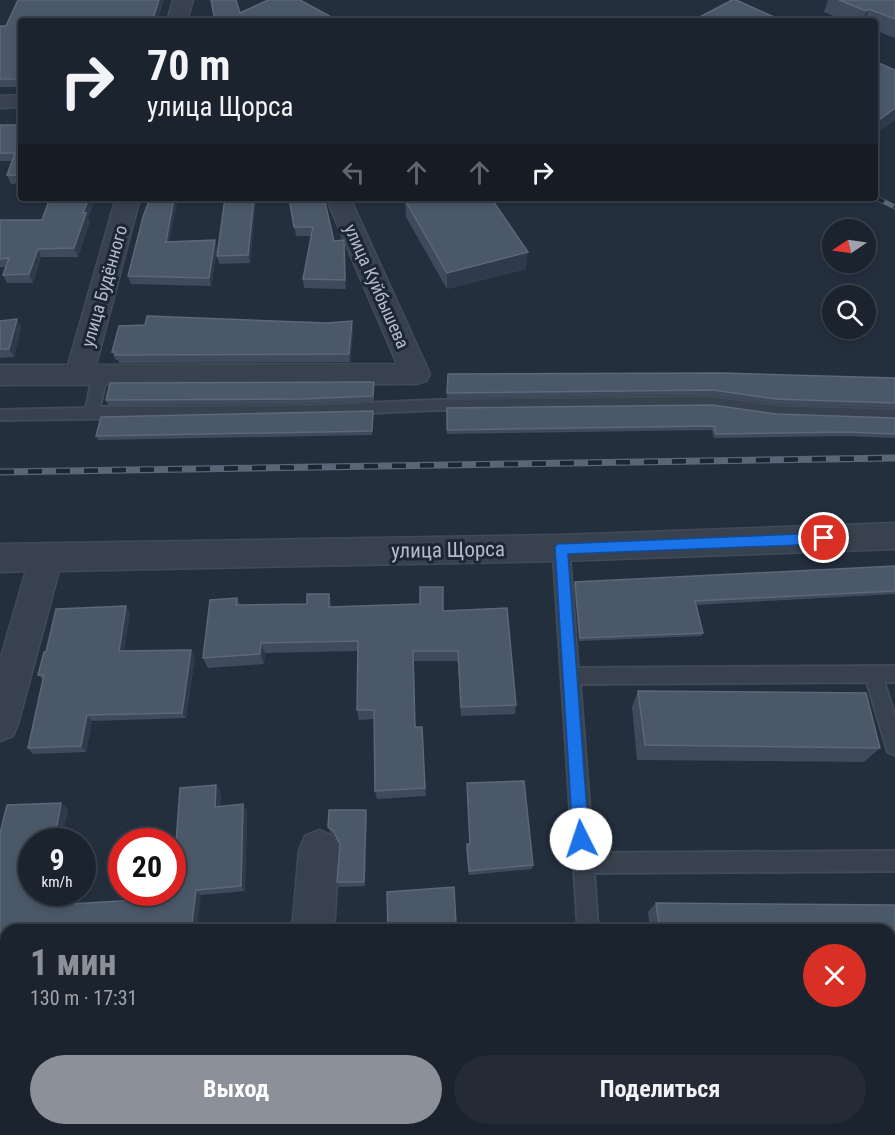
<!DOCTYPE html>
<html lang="ru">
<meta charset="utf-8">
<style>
:root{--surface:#1b232e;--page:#242b36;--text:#f1f3f6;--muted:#a0a4aa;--line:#39404a;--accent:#8c9099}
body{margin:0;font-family:"Roboto Condensed",sans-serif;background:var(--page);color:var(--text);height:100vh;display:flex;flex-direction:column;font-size:22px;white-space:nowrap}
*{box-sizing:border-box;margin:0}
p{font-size:20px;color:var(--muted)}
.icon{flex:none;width:33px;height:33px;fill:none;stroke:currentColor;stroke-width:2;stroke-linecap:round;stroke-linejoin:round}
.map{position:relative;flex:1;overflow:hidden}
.drawer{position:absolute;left:0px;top:924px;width:896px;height:212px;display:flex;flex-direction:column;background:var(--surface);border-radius:18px 18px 0 0;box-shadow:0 3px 9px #0003,0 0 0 2px var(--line)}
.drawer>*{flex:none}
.banner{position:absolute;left:18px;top:18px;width:860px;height:183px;border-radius:6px;box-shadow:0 3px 9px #0003,0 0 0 2px var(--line);background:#1b232e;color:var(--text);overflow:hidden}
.needle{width:39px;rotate:257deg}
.controls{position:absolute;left:822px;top:219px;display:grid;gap:12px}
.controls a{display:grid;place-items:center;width:54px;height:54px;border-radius:50%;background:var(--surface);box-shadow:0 3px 9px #0003,0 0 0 2px var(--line);font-size:30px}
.speed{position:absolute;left:18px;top:828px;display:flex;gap:12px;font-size:30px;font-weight:700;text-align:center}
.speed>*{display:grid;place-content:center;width:78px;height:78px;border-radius:50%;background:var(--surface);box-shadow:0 3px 9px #0003,0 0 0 2px var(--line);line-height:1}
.speed small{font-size:15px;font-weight:400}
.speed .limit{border:9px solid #d22;background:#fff;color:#111}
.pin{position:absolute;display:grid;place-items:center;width:51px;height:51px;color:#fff;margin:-26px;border:3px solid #fff;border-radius:50%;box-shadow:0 2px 6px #0007}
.me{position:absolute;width:66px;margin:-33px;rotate:356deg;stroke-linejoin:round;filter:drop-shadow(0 0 4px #0008)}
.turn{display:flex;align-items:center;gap:21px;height:126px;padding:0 30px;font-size:27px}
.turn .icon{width:78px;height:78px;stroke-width:2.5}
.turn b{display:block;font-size:42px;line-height:51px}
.lanes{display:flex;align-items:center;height:57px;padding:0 30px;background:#0003;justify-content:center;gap:30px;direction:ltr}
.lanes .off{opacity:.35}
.round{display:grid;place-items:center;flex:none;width:63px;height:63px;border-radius:32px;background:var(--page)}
.summary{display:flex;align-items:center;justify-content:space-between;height:102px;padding:0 30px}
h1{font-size:36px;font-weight:700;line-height:45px;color:var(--accent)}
.action{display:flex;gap:12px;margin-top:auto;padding:12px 30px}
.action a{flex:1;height:69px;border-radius:36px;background:var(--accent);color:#fff;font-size:24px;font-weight:700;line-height:69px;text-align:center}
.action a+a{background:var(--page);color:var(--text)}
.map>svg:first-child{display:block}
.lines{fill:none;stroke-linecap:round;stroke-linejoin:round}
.service-casing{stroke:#414a57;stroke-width:4}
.minor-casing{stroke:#414a57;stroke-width:3}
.service{fill:#38414e;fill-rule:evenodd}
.minor{fill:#38414e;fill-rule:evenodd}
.rail-far1-casing{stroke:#5a6575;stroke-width:5}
.rail-casing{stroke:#5a6575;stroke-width:7}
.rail-far1{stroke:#1d2633;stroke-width:4;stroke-dasharray:11;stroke-linecap:butt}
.rail{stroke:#1d2633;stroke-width:4.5;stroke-dasharray:14;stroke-linecap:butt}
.wall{fill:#3f4b5c}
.shaded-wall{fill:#2f3b4b}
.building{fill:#4b5868;stroke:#5c6777;stroke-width:1.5}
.route{fill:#1a73e8;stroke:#114b97;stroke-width:1.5}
.labels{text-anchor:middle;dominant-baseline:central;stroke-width:6;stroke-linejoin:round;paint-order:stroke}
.far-street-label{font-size:18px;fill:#b4bcc9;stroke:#1d2633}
.street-label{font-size:21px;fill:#b4bcc9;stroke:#1d2633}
</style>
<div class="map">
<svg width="895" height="1135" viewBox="0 0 895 1135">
<rect width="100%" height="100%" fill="#242f3e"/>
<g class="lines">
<g class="service-casing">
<path id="service" d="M100,369L107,374L100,407L303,406L435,400L711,397L774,406L895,410V420L774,416L711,407L435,410L303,416L0,420V410L86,408L93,374Z
M561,541L567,543L569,548L578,668L895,666V682H884L895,716V755L888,752L886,746L867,682L580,684L593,853L895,851V871L594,873L598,930H578L553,548L555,543Z
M895,1107V1131L887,1130H890V1108Z
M591,1130H614L615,1135H591Z"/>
</g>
<g class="minor-casing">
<path id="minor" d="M173,0H193L187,21H167Z
M21,95V107L0,108V96Z
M116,198H140L96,365L397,364L326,198H350L430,374L426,381L416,384L0,385V365H68Z
M895,523V549L561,561L59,571L18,724L13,736L0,741V660L26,571L0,572V544L561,535Z
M319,830L333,836L339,850L334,930H292L299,850L305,836Z
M273,1130H319V1135H273Z"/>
</g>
<use href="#service" class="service"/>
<use href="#minor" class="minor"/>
<g class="rail-far1-casing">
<path id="rail-far1" d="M874,197L895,207"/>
</g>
<g class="rail-casing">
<path id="rail" d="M0,472L895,458"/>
</g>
<use href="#rail-far1" class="rail-far1"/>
<use href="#rail" class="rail"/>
</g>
<path class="wall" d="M18,0H164L157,21H21V87H0V26H6Z
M828,0H895V38L874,30V21H845L824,12Z
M874,61L895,120L874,134Z
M0,125H21V183L11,184L7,175L12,161H0Z
M256,198L250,263L219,264L217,256Z
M289,198L334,241L344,240L346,289L304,288L303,279L311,236H296Z
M405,200L526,269L447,289L406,217Z
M88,218L90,221L78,257H41L33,283H7L3,275L6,267H0V220H42Z
M170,242L217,249L211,286L131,284L128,276Z
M0,321L21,327L14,357L0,358Z
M353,330L350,362L119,363L118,360H116L112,352Z
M448,374L895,378V408L774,404L711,395L447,398Z
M374,386V401L303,404L108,405L106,400Z
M447,408L776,414L895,418V438L846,436L714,438L712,430L447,434Z
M373,415L372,435L98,440L96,436Z
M895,566V594L696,605L703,633L701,636L579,641L574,586L575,582Z
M329,594L332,607L443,611L516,705L515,714L461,716L458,661H414L415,727H422L426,796L377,799L375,791L374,719L359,720L357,710L358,651L265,653L264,664L208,668L203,658L237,598L240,605L307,604Z
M130,613L124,651L195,656L186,718L92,721L86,752L33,754L28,748L43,680L38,675L46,652Z
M638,691L880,748L864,762L637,760L632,707Z
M467,783L533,865L532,869L469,875L466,849L467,844H470Z
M221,792L220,807L247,811L245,891L201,895L6,930V994H0V833L68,809L32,842L64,892L61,905L172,898Z
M367,815L365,886L339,887L337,882L340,846L335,835L330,832L328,827Z
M656,903L895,905V985H890V930H650L648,912Z
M456,924V928L440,929L388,930Z"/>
<path class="shaded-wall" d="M159,0H164L157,21H152Z
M869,9L865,21H862L866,11Z
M895,108V120L874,134V129L879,120Z
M89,198H96L88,218L90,221L78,257L74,248L83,213Z
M174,198H178L168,250L166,242Z
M254,198H256L250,263L248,255Z
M215,240L217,249L211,286L209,278Z
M344,240L345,249L346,289L345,280Z
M38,249L41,257L33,283L29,274Z
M528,252L526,269L447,289V273Z
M17,319L21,327L14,357L9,349Z
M352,321L353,330L350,362L349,354Z
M329,594L332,605L331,618L329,607Z
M126,606L130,613L123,658L119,651Z
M261,643L265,653L264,664L260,654Z
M191,650L195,656L186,718L182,713Z
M87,715L92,721L86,752L81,746Z
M216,785L221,792L219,813L215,807Z
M61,803L68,809L62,842H54Z
M243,804L247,811L245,891L241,886Z
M366,810L367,815L365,886L364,882Z
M196,890L201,895L197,930H191Z
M55,892H64L60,910L52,905Z
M151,1130H158V1135H151Z
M268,1130H271V1135H267Z"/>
<path class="building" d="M18,0H159L152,21H21V79H0V26H6Z
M211,0H236L240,13L268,0H300L337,20L334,21H215Z
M732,0H736L783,21L694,20Z
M839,0H895V19L869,9L866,11Z
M874,61L895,70V108L879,120L874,118Z
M0,125H21V175H7L15,153H0Z
M50,198H89L83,213H86L74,248L38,249L29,274L3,275L9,258L0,259V220H42Z
M150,198H174L166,242L215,240L209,278L128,276L143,217Z
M225,198H254L248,255L217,256Z
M289,198H324L334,241L344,240L345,280L303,279L313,227H294Z
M415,198H491L528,252L447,273L405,200Z
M147,316L327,323L352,321L349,354L115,355L116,352H112L119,326L145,325Z
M17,319L9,349H0V321Z
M721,373L895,378V403L776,399L713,390L447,393L448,374Z
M374,382L373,396L302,399L106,400L110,383Z
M712,405L776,414L895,418V434L848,432L716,434L714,426L447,430V408Z
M373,411L372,431L96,436L101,417Z
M895,566V591L695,601L703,633L580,638L575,582Z
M420,587H443V611L507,608L516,705L461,707L458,651H413L415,727H422L425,788L375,791L374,710H357L358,641L261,643L260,654L203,658L210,600L237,598L236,605L307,604V594H329V607L420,604Z
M126,606L119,651L191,650L182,713L87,715L81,746L28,748L44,675H38L44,652H46L56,609Z
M638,691L866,693L880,748L645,745Z
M524,781L533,865L469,871L467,844H470L467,783Z
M216,785L215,807L243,804L241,886L196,890L191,930H6V990H0V833L7,805L61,803L54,842H32V892H55L52,905L172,898L180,788Z
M329,810H366L364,882H337L340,845L333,830L328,827Z
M454,887L456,924L440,926V930H388L387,892Z
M656,903L895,905V978H890V930H660Z
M0,1058H6V1119H0L5,1097L0,1096Z
M63,1130H151V1135H62Z
M228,1130H268L267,1135H228Z
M412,1130H542L543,1135H412Z"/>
<path class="route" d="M824,533L830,538L824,544L568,554L589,839L587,845L581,847L575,845L573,839L555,548L557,544Z"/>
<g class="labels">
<g class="far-street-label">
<text transform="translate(104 286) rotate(-74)">улица Будённого</text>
<text transform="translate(377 286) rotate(66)">улица Куйбышева</text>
</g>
<g class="street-label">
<text transform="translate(448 550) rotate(-1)">улица Щорса</text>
</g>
</g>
</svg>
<div class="controls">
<a><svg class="needle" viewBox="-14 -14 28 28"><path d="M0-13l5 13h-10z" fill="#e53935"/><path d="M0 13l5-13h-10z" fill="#a0a4aa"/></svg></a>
<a><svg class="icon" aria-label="search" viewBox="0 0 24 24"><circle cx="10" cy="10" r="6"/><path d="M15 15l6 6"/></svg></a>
</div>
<div class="speed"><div>9<small>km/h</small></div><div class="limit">20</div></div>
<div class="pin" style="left:824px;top:538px;background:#d93025"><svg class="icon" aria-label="arrive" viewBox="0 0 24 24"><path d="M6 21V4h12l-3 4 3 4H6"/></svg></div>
<svg class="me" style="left:581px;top:839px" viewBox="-20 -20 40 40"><circle r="19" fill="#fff"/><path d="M0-13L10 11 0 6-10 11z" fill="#1a73e8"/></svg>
<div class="banner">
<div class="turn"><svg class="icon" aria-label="right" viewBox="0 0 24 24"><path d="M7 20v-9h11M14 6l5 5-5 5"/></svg><div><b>70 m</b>улица Щорса</div></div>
<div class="lanes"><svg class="icon off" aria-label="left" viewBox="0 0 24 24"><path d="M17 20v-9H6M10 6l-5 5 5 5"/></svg><svg class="icon off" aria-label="ahead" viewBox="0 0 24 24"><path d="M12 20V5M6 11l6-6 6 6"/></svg><svg class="icon off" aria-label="ahead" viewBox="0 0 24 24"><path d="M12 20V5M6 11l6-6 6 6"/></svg><svg class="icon" aria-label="right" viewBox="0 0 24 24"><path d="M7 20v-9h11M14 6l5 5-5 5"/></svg></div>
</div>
<section class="drawer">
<div class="summary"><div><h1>1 мин</h1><p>130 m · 17:31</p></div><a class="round" style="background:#d93025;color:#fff"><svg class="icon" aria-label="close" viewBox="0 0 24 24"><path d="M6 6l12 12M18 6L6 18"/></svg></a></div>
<div class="action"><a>Выход</a><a>Поделиться</a></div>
</section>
</div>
